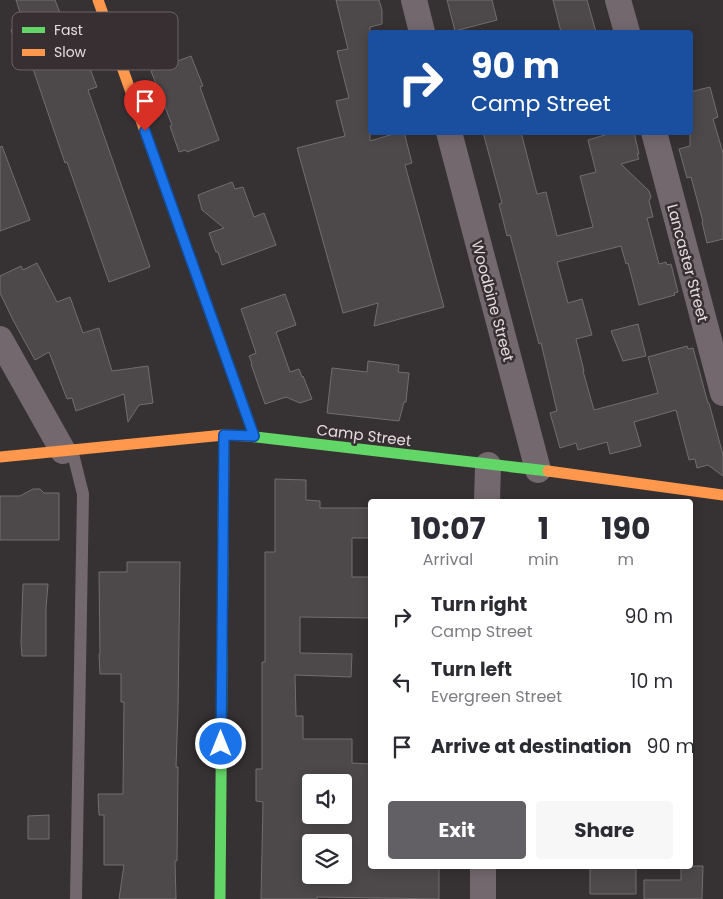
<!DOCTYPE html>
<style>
:root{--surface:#fff;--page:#f7f7f7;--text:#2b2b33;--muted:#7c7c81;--accent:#626065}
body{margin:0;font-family:Poppins,sans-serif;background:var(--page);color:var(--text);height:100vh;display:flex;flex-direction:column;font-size:19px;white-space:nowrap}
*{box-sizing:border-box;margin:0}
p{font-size:16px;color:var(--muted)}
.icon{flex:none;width:28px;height:28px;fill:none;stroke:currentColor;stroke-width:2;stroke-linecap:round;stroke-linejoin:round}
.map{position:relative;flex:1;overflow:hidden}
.panel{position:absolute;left:368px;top:499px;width:325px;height:370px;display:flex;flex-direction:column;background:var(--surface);border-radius:5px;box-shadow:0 2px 12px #0003}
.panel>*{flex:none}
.hud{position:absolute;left:368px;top:30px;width:325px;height:105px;border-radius:5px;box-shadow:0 2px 12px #0003;background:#1a4fa0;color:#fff;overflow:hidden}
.tools{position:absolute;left:302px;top:774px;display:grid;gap:10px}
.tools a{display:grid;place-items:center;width:50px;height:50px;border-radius:5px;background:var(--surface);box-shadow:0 2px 12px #0003;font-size:25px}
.pin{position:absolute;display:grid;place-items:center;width:42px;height:42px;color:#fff;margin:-51px -21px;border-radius:50% 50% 50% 0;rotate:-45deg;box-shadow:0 0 5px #0007}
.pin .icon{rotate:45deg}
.me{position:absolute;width:55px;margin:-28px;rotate:0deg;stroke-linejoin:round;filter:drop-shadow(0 0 4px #0008)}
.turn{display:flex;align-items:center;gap:18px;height:105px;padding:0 20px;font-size:22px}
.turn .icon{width:65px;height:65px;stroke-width:2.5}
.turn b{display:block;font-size:35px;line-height:42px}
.eta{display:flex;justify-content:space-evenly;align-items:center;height:85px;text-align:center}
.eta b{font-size:30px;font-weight:700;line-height:35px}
.button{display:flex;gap:10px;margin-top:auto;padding:10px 20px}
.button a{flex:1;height:58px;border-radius:5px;background:var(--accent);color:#fff;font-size:20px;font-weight:700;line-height:58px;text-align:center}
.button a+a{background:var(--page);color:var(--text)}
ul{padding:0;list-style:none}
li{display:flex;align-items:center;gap:15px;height:65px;padding:0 20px}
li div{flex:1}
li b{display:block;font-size:19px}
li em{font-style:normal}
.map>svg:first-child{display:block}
.building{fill:#4d494b;stroke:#726e6f;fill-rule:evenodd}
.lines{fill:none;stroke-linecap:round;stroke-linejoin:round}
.lane{stroke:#73686e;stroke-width:12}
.street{stroke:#73686e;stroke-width:26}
.fast{stroke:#63d668;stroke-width:11}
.slow{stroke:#ff974d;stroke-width:11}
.route-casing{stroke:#114b97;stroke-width:12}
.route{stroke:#1a73e8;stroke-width:9}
.labels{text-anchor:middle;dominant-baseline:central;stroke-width:5;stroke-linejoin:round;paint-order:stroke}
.street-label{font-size:15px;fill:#e3dcde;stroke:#382f32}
.key{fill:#382f32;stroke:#6b6366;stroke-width:1}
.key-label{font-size:14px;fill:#e3dcde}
</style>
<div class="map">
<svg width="723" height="899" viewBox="0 0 723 899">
<rect width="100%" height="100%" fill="#363133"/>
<path class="building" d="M16,0H55L80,65L88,63L97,87L88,90L150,267L109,282L67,162L65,163L30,60L23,63L11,30L24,25Z
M336,0H379L382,10V24L370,27V141L400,132H404L412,163L405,165L444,307L374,326L378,303L343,313L297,148L345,136L336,101L349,98L337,51L348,49Z
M447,0H492L497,20L455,31Z
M553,0H587L596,32H561Z
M191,56L203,86L200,87L219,140L187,152L186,150L179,152L170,126L172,125L151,71Z
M710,87L718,117L713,119L723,153V239L707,243L702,222H703L691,177L687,178L679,149L690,146V92Z
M483,132H521L537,194L546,192L557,236L593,227L580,176L596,172L588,140L615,132H634L639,154H637L639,159L621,164L649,191L651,197L649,201L653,217L647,218L659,264L666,262L667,265L671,264L678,292L674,293L675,295L639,305L628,263L626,264L621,246L557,262L568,303L582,299L592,335L576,339L584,371H583L594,410L658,393L648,357L687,346L688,349L693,348L708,403H709L723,455V476L708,465L697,468L695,459L689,460L676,410L634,422L641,446L610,454L607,442L578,450L576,443L560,448L550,413L557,411L541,343L539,344L510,235L507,236L499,204L502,203Z
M2,146L30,220L0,231V147Z
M232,182L235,189L243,187L254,217L264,213L276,245L222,265L218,252H216L209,233L224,228L202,210L198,195Z
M37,263L57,302L70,297L83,333L99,328L112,371L148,366L153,403L139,405L128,422L124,394L76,411L72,398L67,399L49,352L35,360L13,320L0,293V276L21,266L23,270Z
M285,294L296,325L276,332L290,372L299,369L302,377L303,376L312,399L300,403L286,397L265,404L251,364H252L249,356L256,353L241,309Z
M638,324L646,356L623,361L611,331Z
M368,361L399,365L398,372L409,373L406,402H404L399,421L327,413L332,368L367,372Z
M275,479L306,480V500L320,501V508H370V538H352V577H370V618L300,617V653L352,654L351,677L295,675L296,716H303V739H352V763L370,764V866H439V899L317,897V899H261L263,802L256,801V769H262V662H265V552H275ZM311,782H344V815H311ZM311,842H344V875H311Z
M33,489H40L44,493H59V540H0V496H20Z
M127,562H180L178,709L176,767H178L177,861H175L176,899H119L124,865H104V815H99L98,794H123L124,702H121V674H100L99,654H100L99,572H127Z
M23,584H48L46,608V656H22L21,642Z
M49,815V839H28V816Z
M590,866H636V894H590Z
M681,866H703L702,899H644V880H681Z"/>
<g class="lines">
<path class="lane" d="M72,450L83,494L76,899"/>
<path class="street" d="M414,0L422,32
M618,0L627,32
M449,132L538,470
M654,132L723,393
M0,339L63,451
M487,501L488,465
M483,899V866"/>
<path class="fast" d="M247,436L548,471
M220,899L223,556"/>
<path class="slow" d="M98,0L254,436
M0,457L224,435L247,436
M548,471L723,495
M223,556L224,435"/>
</g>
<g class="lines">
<g class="route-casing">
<path id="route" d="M145,131L254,436L224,435L221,744"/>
</g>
<use href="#route" class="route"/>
</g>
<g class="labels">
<g class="street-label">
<text transform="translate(688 263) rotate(75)">Lancaster Street</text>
<text transform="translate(493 301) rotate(75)">Woodbine Street</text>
<text transform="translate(364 435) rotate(7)">Camp Street</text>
</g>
</g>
<rect x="12" y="12" width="166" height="58" rx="8" class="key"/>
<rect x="22" y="27" width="23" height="6" fill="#63d668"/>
<rect x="22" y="49" width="23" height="7" fill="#ff974d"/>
<g class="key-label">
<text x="54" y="35">Fast</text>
<text x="54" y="57">Slow</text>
</g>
</svg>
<div class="tools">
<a><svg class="icon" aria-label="sound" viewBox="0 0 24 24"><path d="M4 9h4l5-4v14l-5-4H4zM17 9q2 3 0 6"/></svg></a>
<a><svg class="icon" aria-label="layers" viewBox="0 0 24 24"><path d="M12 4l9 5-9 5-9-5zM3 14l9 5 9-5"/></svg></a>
</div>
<div class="pin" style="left:145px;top:131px;background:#d93025"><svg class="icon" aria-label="arrive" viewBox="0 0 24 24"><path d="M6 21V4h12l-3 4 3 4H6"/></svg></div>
<svg class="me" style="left:221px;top:744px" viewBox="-20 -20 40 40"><circle r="17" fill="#1a73e8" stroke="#fff" stroke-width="3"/><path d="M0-11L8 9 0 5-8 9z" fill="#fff"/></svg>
<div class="hud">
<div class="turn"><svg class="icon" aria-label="right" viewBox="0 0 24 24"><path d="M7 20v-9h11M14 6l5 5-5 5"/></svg><div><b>90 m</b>Camp Street</div></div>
</div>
<section class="panel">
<div class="eta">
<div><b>10:07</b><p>Arrival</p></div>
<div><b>1</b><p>min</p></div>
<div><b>190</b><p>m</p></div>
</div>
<ul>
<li><svg class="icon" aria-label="right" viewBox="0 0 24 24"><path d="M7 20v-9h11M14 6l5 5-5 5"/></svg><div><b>Turn right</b><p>Camp Street</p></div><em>90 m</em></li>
<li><svg class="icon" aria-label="left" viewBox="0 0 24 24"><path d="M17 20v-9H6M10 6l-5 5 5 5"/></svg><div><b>Turn left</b><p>Evergreen Street</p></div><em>10 m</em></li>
<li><svg class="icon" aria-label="arrive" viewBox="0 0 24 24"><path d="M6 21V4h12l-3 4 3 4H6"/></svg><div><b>Arrive at destination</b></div><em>90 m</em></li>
</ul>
<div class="button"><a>Exit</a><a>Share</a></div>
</section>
</div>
